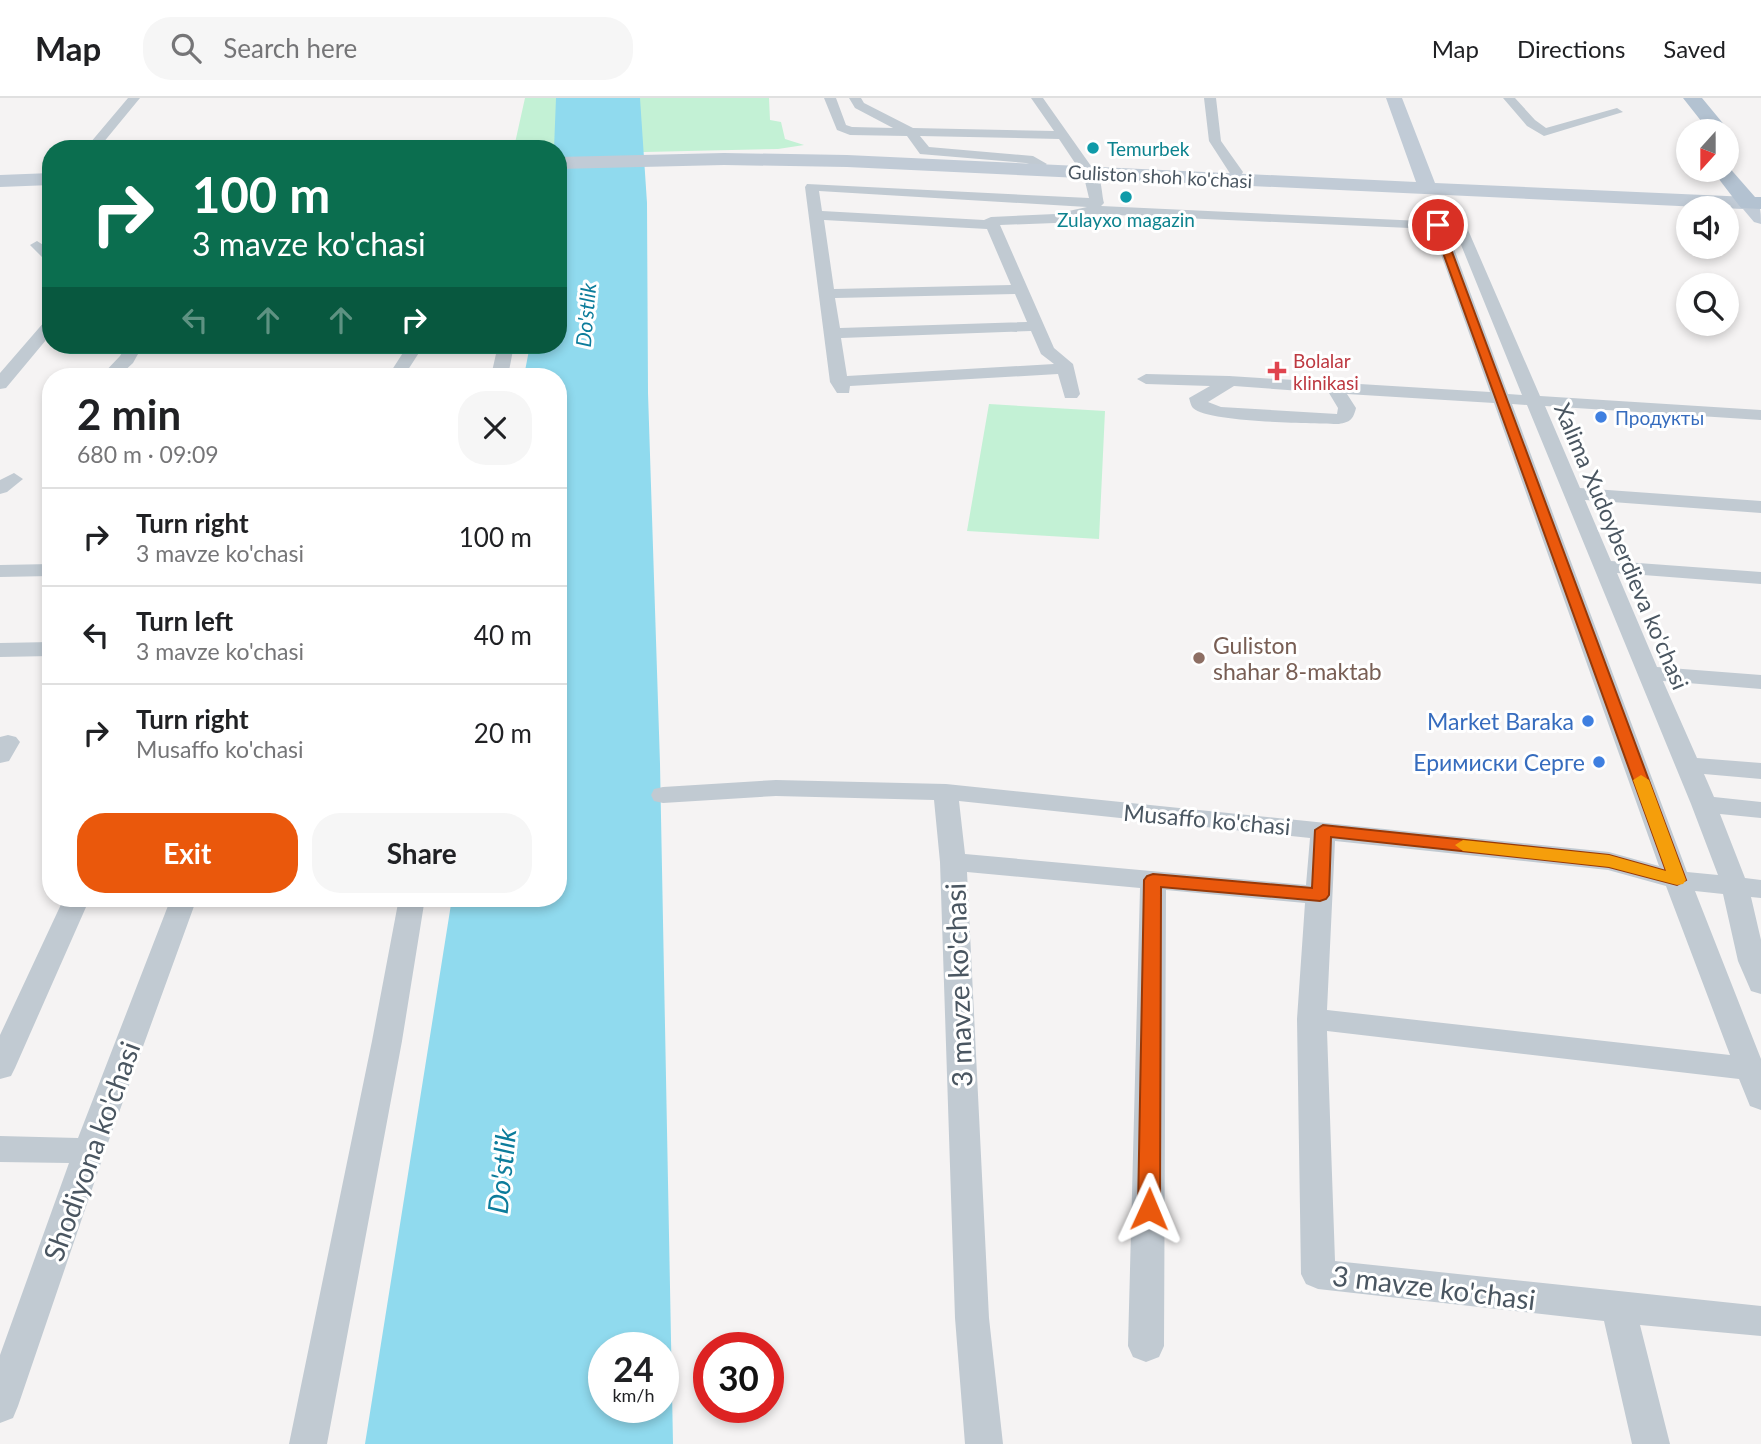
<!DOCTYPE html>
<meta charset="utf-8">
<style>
:root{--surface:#fff;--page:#f6f6f6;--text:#202124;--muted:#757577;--line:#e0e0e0;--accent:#ea580c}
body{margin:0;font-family:Lato,sans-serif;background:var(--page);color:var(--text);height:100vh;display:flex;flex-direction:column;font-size:26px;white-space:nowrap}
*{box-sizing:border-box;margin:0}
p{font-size:23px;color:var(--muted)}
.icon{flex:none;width:38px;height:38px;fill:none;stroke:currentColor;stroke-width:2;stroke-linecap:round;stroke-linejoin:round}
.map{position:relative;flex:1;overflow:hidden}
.panel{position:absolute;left:42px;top:270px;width:525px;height:539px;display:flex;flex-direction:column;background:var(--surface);border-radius:28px;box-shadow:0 4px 10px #0003}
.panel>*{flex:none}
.banner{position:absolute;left:42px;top:42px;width:525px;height:214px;border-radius:28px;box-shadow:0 4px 10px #0003;background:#0b6e4f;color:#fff;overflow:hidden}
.needle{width:46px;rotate:201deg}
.fabs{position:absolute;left:1676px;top:21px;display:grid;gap:14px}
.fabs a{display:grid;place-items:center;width:63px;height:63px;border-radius:50%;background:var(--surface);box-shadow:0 4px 10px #0003;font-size:35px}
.speed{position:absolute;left:588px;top:1234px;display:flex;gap:14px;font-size:35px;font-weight:700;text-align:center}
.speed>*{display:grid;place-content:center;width:91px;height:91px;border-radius:50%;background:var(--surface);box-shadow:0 4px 10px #0003;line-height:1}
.speed small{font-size:18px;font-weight:400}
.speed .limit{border:10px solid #d22;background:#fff;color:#111}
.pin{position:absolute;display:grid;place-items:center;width:60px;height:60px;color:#fff;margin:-30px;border:4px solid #fff;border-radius:50%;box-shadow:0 2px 7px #0007}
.me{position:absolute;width:77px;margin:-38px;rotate:1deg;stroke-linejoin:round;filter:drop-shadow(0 0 5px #0008)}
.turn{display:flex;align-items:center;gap:24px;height:147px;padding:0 35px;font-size:32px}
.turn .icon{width:91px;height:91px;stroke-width:2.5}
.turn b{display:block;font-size:49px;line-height:60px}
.lanes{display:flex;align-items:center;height:66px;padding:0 35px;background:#0003;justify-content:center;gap:35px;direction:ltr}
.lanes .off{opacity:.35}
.round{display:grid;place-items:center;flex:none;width:74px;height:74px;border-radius:28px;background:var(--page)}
.head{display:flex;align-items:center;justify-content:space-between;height:119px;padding:0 35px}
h1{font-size:42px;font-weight:700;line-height:52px}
.action{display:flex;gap:14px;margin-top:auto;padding:14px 35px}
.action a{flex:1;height:80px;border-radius:28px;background:var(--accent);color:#fff;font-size:28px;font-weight:700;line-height:80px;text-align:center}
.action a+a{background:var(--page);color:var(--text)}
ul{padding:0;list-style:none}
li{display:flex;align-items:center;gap:21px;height:98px;padding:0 35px;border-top:2px solid var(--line)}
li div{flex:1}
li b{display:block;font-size:26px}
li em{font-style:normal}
header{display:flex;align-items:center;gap:42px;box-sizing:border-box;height:98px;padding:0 35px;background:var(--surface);border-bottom:2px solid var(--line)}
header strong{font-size:33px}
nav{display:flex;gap:38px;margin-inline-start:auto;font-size:24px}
.search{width:490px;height:63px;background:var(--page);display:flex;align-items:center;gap:18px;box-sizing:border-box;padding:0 24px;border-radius:28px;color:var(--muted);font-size:26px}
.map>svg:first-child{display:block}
.green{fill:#c3f1d5}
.water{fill:#90daee;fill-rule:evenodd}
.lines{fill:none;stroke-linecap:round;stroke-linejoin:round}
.street{fill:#c1cad2;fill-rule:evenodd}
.secondary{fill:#c1cbd6;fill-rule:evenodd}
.primary{fill:#b3c2d1;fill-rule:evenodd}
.route{fill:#ea580c;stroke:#983908;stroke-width:2}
.slow{fill:#f59e0b}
.culture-dot{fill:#0f9aa8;stroke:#fff;stroke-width:2.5}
.health-dot{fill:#e0444e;stroke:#fff;stroke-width:2.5}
.shop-dot{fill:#3f7fe0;stroke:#fff;stroke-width:2.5}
.education-dot{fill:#8d6e63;stroke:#fff;stroke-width:2.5}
.labels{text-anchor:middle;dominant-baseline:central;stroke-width:6;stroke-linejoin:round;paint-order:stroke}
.far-culture-label{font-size:19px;fill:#0d838f;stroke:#fff;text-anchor:start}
.far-street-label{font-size:19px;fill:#4a5661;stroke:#fff}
.far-health-label{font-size:19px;fill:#be3a42;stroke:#fff;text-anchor:start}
.far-shop-label{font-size:19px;fill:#366cbe;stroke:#fff;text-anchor:start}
.far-water-label{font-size:21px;font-style:italic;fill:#0c7c9b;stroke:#fff}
.street-label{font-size:23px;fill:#4a5661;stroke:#fff}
.education-label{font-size:23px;fill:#785e54;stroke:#fff;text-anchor:start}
.shop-label{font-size:23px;fill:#366cbe;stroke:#fff;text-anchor:end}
.near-street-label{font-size:28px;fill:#4a5661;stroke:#fff}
.near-water-label{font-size:28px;font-style:italic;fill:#0c7c9b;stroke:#fff}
</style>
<header>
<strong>Map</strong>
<div class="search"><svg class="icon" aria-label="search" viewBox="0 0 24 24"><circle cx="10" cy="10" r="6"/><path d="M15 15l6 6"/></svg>Search here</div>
<nav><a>Map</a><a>Directions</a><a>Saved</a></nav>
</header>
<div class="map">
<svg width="1761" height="1346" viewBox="0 0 1761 1346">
<rect width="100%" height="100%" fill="#f5f3f3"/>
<path class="green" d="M525,0H769L770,22L781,24L785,41L804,47L778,51L558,56V51H544V44L515,45Z
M989,306L1105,313L1099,441L967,433Z"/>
<path class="water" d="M556,0H640L647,105L648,295L660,666L673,1346H365L452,800H558V278H524L530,247H558V51H554ZM604,1250H663V1309H604Z"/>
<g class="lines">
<path class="street" d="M128,0H140L98,51H85Z
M824,0H836L846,27L852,29L893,30L855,10L849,0H861L864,5L913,30L1054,33L1031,0H1043L1091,68L1089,71H1079L1059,41L920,38L929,49L1033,58L1047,66L1041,70L1026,65L920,56L907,38L850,37L837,32Z
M1204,0H1216L1221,43L1243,74L1241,77H1231L1209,43Z
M1503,0H1515L1535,22L1546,30L1617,10L1623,14L1544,38L1527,28Z
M1090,71C1103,76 1101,94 1104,105L1101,108L1465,125L1540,298L1761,312V322L1545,308L1580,390L1761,403V415L1585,402L1611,463L1761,474V486L1617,475L1657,569L1761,577V591L1663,583L1697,660L1761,665V681L1704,676L1714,699L1761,704V720L1720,716L1745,780L1761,782V800L1751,799L1761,842V896L1751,893L1738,863L1723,796L1695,793L1761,961V1012L1750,1008L1739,981L1327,933L1335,1163L1761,1208V1238L1640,1227L1670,1346H1632L1604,1223L1318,1191L1306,1186L1301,1176L1297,921L1305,805L1166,792L1164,1248L1159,1259L1146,1264L1133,1259L1128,1248L1140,790L967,774L989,1220L1003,1346H965L955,1220L940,764L934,702L776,698L663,705L654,703L651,697L654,691L663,689L776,682L946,686L1609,754L1659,768L1494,305L1347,296L1356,310C1353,322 1350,324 1339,326C1313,325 1209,325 1193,310C1191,308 1190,303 1189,300L1210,288L1146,286L1137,281L1146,276L1229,278L1490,294L1432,131L1093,116L1055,125L1000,127L1054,250L1073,266L1080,296L1077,300H1065L1058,276L850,288L849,295H837L830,284L805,89L807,86L1089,100L1083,75ZM819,93L1087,109L1055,116L991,119L984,122L822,113ZM824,122L987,131L1011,187L834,191ZM1447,132H1455L1522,297L1508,296ZM1015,196L1027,224L840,230L835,200ZM1031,233L1041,256L1054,266L847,278L841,240ZM1234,288L1329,295L1338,310L1337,316L1221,309L1208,304ZM1512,306L1527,307L1691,706L1718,777L1687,774ZM959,703L1310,740L1306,787L965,756ZM1335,743L1608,772L1666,788L1730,957L1327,912Z
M37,143L51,152V164L46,163L30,147Z
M51,221V236L6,290L0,291V275L45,223Z
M127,247H143L133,265L119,278H101L120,258Z
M408,247H424L404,278H388Z
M498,247H514L508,278H491Z
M14,375L23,381L7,394L0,396V382Z
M51,466V478L0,479V467Z
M51,544V558L0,559V545Z
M8,637L16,639L20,644L9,663L0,665V639Z
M64,800H90L15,970L11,978L0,981V937Z
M171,800H197L105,1053L18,1308L13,1320L0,1325V1257L69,1065L0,1064V1038L78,1040Z
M399,800H425L402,943L327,1346H289L372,943Z"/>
<path class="secondary" d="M1386,0H1402L1435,85L1749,99C1761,103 1761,113 1761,126L1754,124L1743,111L847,69L724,67L558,71V59L724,55L847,57L1416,84Z
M51,75V87L0,89V77Z"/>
<path class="primary" d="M1683,0H1702L1726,29L1729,33L1727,35L1709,33Z
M1727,67L1755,99H1761V111L1741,110L1712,72H1727Z"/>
</g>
<path class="route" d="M1438,124L1442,127L1686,782L1677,787L1609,769L1331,739L1329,797L1326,801L1320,803L1161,789L1160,1111L1156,1117L1149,1120L1141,1117L1138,1111L1144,782L1147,778L1153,776L1312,790L1315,732L1323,727L1609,757L1666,773L1433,127Z"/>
<path class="slow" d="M1641,677L1649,682L1686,782L1683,786L1677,787L1609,769L1463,753L1455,747L1463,742L1609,757L1666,773L1633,682Z"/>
<g class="culture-dot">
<circle cx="1093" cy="50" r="7"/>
<circle cx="1126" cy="99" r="7"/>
</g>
<path class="health-dot" d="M1273.5 262.5h7v7h7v7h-7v7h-7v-7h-7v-7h7z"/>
<g class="shop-dot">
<circle cx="1601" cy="319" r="7"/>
<circle cx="1588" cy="623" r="7"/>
<circle cx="1599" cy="664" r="7"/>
</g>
<circle class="education-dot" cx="1199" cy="560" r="7"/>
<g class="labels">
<g class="far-culture-label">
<text x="1107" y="50">Temurbek</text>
<text x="1126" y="121" text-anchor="middle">Zulayxo magazin</text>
</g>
<g class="far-street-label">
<text transform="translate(1160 78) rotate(3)">Guliston shoh ko'chasi</text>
</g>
<g class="far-health-label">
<text x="1293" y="262">Bolalar<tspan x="1293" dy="22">klinikasi</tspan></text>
</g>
<g class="far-shop-label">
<text x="1615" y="319">Продукты</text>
</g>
<g class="far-water-label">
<text transform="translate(585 217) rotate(-85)">Do'stlik</text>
</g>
<g class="street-label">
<text transform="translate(1622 448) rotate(67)">Xalima Xudoyberdieva ko'chasi</text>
<text transform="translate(1207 721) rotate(5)">Musaffo ko'chasi</text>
</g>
<g class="education-label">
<text x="1213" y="547">Guliston<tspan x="1213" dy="26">shahar 8-maktab</tspan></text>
</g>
<g class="shop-label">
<text x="1574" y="623">Market Baraka</text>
<text x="1585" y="664">Еримиски Серге</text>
</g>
<g class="near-street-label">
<text transform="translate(958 887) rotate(-92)">3 mavze ko'chasi</text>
<text transform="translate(91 1053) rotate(-70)">Shodiyona ko'chasi</text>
<text transform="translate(1434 1189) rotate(7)">3 mavze ko'chasi</text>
</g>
<g class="near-water-label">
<text transform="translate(501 1073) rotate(-84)">Do'stlik</text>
</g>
</g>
</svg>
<div class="fabs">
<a><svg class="needle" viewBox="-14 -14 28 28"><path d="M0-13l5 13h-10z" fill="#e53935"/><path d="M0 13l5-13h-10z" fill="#757577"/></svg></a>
<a><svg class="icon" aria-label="sound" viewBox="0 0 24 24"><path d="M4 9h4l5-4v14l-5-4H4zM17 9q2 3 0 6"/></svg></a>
<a><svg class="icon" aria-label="search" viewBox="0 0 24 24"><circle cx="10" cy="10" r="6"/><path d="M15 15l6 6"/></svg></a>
</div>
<div class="speed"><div>24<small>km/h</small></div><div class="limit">30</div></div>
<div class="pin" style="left:1438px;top:127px;background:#d93025"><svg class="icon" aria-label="arrive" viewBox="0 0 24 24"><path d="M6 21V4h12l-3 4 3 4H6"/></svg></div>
<svg class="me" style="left:1149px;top:1111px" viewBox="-20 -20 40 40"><path d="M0-17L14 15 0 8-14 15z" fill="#ea580c" stroke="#fff" stroke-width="4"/></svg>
<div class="banner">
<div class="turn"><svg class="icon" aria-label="right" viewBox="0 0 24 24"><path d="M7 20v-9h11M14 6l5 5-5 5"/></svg><div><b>100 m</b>3 mavze ko'chasi</div></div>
<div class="lanes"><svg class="icon off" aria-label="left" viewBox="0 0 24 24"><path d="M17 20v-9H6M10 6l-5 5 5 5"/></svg><svg class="icon off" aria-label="ahead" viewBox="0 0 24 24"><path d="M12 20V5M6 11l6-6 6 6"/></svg><svg class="icon off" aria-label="ahead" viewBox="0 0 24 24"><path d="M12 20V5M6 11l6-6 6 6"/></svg><svg class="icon" aria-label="right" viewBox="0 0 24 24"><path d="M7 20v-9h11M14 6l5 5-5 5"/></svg></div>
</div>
<section class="panel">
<div class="head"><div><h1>2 min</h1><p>680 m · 09:09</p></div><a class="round"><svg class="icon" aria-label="close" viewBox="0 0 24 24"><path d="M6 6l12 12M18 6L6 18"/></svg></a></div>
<ul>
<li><svg class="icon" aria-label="right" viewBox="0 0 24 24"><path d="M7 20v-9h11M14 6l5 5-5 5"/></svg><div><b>Turn right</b><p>3 mavze ko'chasi</p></div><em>100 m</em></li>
<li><svg class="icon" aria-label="left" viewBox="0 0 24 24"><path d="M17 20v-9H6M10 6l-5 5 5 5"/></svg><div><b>Turn left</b><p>3 mavze ko'chasi</p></div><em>40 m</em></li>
<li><svg class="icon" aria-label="right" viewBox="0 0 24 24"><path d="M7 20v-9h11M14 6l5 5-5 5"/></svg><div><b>Turn right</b><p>Musaffo ko'chasi</p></div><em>20 m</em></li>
</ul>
<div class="action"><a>Exit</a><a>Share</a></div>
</section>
</div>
